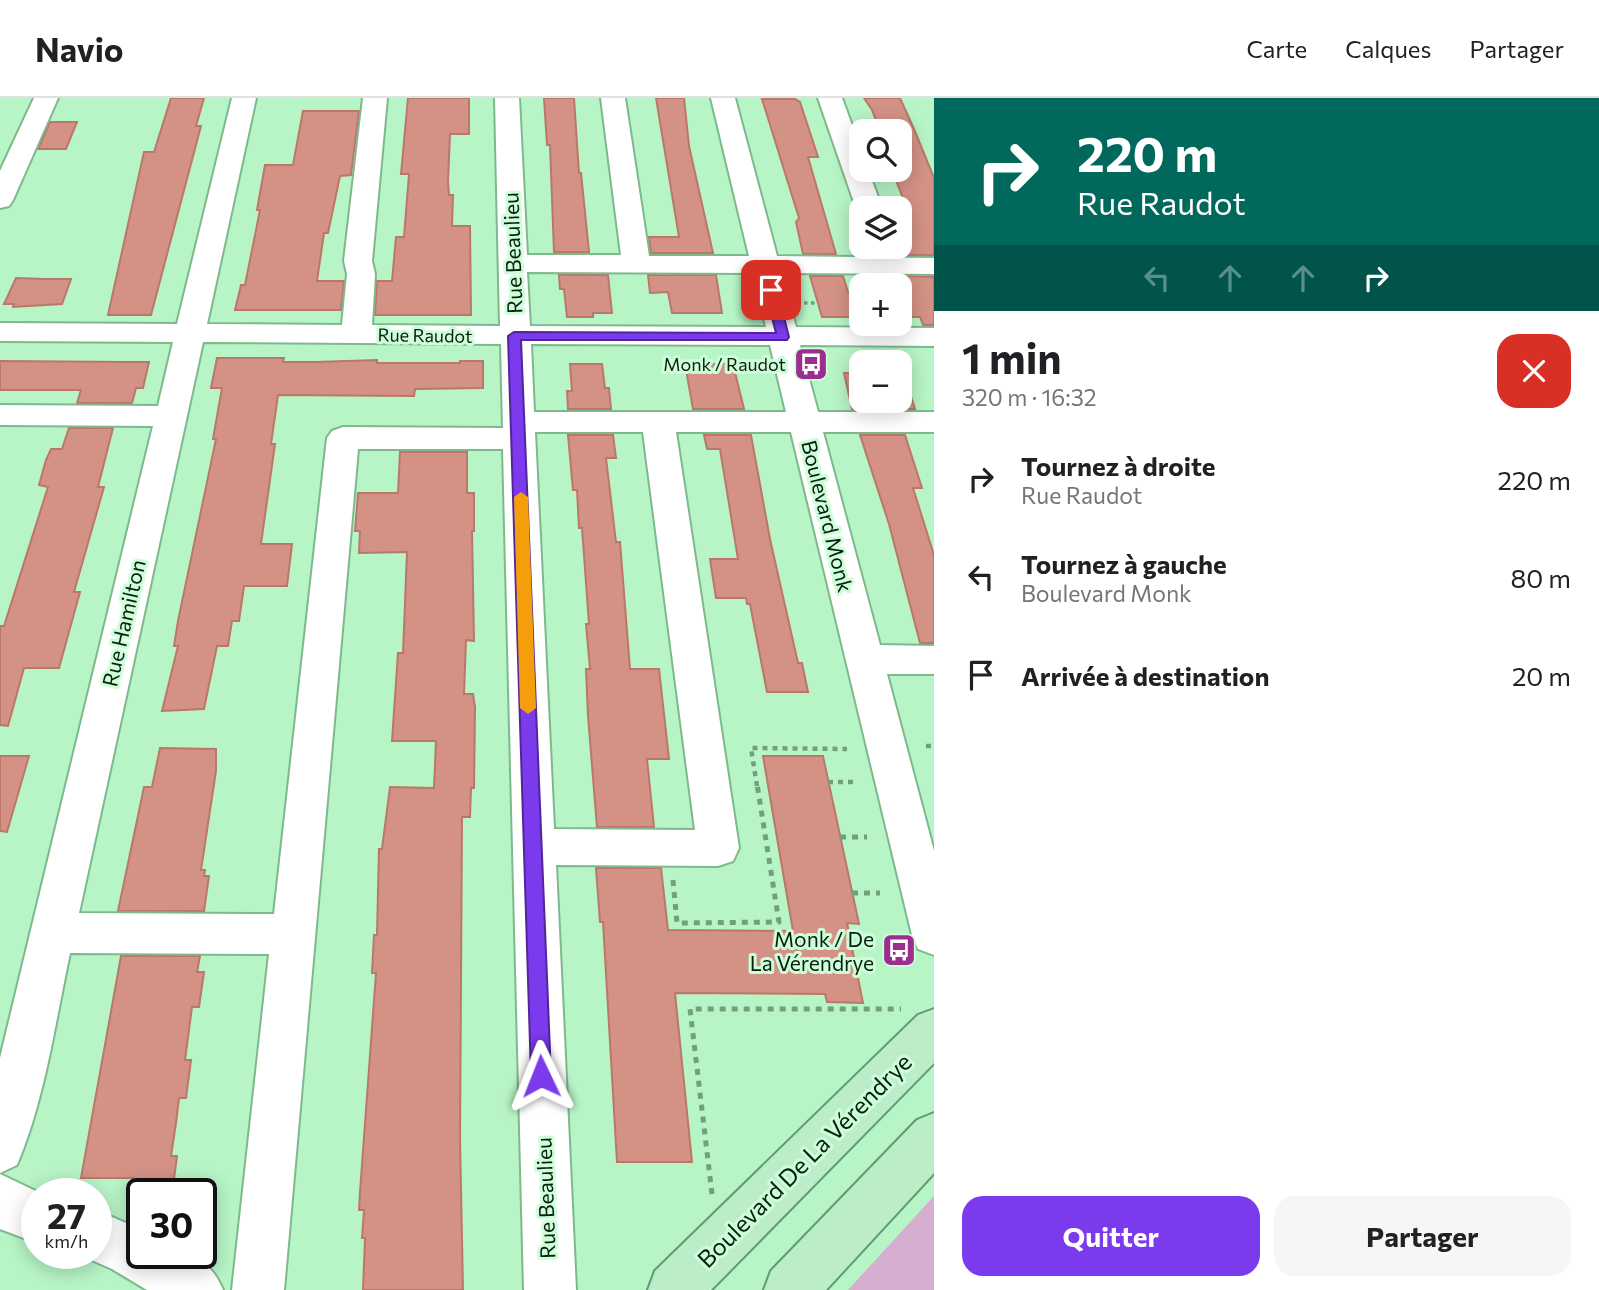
<!DOCTYPE html>
<html lang="fr">
<meta charset="utf-8">
<style>
:root{--surface:#fff;--page:#f6f6f6;--text:#202124;--muted:#757577;--line:#e0e0e0;--accent:#7c3aed}
body{margin:0;font-family:Commissioner,sans-serif;background:var(--page);color:var(--text);height:100vh;display:flex;flex-direction:column;font-size:26px;white-space:nowrap}
*{box-sizing:border-box;margin:0}
p{font-size:23px;color:var(--muted)}
.icon{flex:none;width:38px;height:38px;fill:none;stroke:currentColor;stroke-width:2;stroke-linecap:round;stroke-linejoin:round}
.map{position:relative;flex:1;overflow:hidden}
.details{display:flex;flex-direction:column;background:var(--surface);width:665px}
.details>*{flex:none}
.guide{background:#00695c;color:#fff;overflow:hidden}
.tools{position:absolute;left:849px;top:21px;display:grid;gap:14px}
.tools a{display:grid;place-items:center;width:63px;height:63px;border-radius:14px;background:var(--surface);box-shadow:0 4px 18px #0003;font-size:35px}
.speed{position:absolute;left:21px;top:1080px;display:flex;gap:14px;font-size:35px;font-weight:700;text-align:center}
.speed>*{display:grid;place-content:center;width:91px;height:91px;border-radius:50%;background:var(--surface);box-shadow:0 4px 18px #0003;line-height:1}
.speed small{font-size:18px;font-weight:400}
.speed .limit{border:4px solid #111;border-radius:10px;background:#fff;color:#111}
.pin{position:absolute;display:grid;place-items:center;width:60px;height:60px;color:#fff;margin:-30px;border-radius:14px;box-shadow:0 4px 10px #0006}
.me{position:absolute;width:77px;margin:-38px;rotate:358deg;stroke-linejoin:round;filter:drop-shadow(0 0 5px #0008)}
.turn{display:flex;align-items:center;gap:24px;height:147px;padding:0 28px;font-size:32px}
.turn .icon{width:91px;height:91px;stroke-width:2.5}
.turn b{display:block;font-size:49px;line-height:60px}
.lanes{display:flex;align-items:center;height:66px;padding:0 28px;background:#0003;justify-content:center;gap:35px;direction:ltr}
.lanes .off{opacity:.35}
.round{display:grid;place-items:center;flex:none;width:74px;height:74px;border-radius:21px;background:var(--page)}
.headline{display:flex;align-items:center;justify-content:space-between;height:119px;padding:0 28px}
h1{font-size:42px;font-weight:700;line-height:52px}
.cta{display:flex;gap:14px;margin-top:auto;padding:14px 28px}
.cta a{flex:1;height:80px;border-radius:21px;background:var(--accent);color:#fff;font-size:28px;font-weight:700;line-height:80px;text-align:center}
.cta a+a{background:var(--page);color:var(--text)}
ul{padding:0;list-style:none}
li{display:flex;align-items:center;gap:21px;height:98px;padding:0 28px}
li div{flex:1}
li b{display:block;font-size:26px}
li em{font-style:normal}
header{display:flex;align-items:center;gap:42px;box-sizing:border-box;height:98px;padding:0 35px;background:var(--surface);border-bottom:2px solid var(--line)}
header strong{font-size:33px}
nav{display:flex;gap:38px;margin-inline-start:auto;font-size:24px}
main{display:flex;flex:1;min-height:0}
.map>svg:first-child{display:block}
.green{fill:#d6aecf}
.building{fill:#d39285;stroke:#bb7769;stroke-width:2}
.lines{fill:none;stroke-linecap:round;stroke-linejoin:round}
.minor-casing{stroke:#7eb98d;stroke-width:4}
.major-casing{stroke:#5f9d70;stroke-width:4}
.path-far2{stroke:#72a07e;stroke-width:3.5;stroke-dasharray:3.5 3.5;stroke-linecap:butt}
.path-far1{stroke:#72a07e;stroke-width:4.5;stroke-dasharray:5 5;stroke-linecap:butt}
.path{stroke:#72a07e;stroke-width:5;stroke-dasharray:6 6;stroke-linecap:butt}
.minor{fill:#fff;fill-rule:evenodd}
.major{fill:#bbedc8;fill-rule:evenodd}
.route{fill:#7c3aed;stroke:#51269a;stroke-width:2}
.slow{fill:#f59e0b}
.labels{text-anchor:middle;dominant-baseline:central;stroke-width:6;stroke-linejoin:round;paint-order:stroke}
.far-street-label{font-size:18px;fill:#08200f;stroke:#cefed9}
.far-poi-label{font-size:18px;fill:#08200f;stroke:#cefed9;text-anchor:end}
.street-label{font-size:21px;fill:#08200f;stroke:#cefed9}
.poi-label{font-size:21px;fill:#08200f;stroke:#cefed9;text-anchor:end}
.near-street-label{font-size:24px;fill:#08200f;stroke:#cefed9}
</style>
<header>
<strong>Navio</strong>
<nav><a>Carte</a><a>Calques</a><a>Partager</a></nav>
</header>
<main>
<div class="map">
<svg width="934" height="1192" viewBox="0 0 934 1192">
<rect width="100%" height="100%" fill="#b7f4c6"/>
<path class="green" d="M934,1098V1192H848Z"/>
<path class="building" d="M171,0H204L196,28H201L151,217H108L144,54H154Z
M408,0H469V36H450L448,84L449,97H453L452,128H470L471,217H375L377,183H392L396,139H404L409,76H401Z
M544,0H574L579,75H581L589,154H554L550,47H547Z
M656,0H684L689,48L713,155H651L649,139H679Z
M864,0H900L914,31L934,80V157H894L893,154H898L896,149H900V110H884V107L906,108L892,72H900V33H880L872,12Z
M762,1H795L800,4L818,59H808L836,156H803L796,124L799,120Z
M303,13H359L351,77L340,78L328,135H324L317,183H344L341,212H235L241,187H245L260,112H257L265,67H293Z
M50,24H77L66,51H38Z
M559,177H608L612,215H593V219H567L564,191H560Z
M648,177H716L722,215H672L668,194L650,195Z
M810,178H843L848,194H861V219H822Z
M903,178L934,179V227H923L920,219H900V194H910Z
M16,180L45,181H71L62,206L13,209L14,206H4Z
M217,260H284L283,264H316L377,262V265H460V263H483V290L415,291L414,298L278,297L271,346H275L261,446H292L287,488H244L239,523H232L228,548H217L204,611L162,613L178,548H174L178,523L216,341H213L222,290H211Z
M0,263L126,264H149L143,290H136L132,305H77L81,292H0Z
M570,266H602L605,290H609L611,311H568L567,293H572Z
M685,266H733L744,311H693Z
M900,274H903L915,311H852L844,275H861V303H900Z
M69,330H113L98,389H104L74,494H80L59,570H24L8,628L0,627V528H4L48,389L39,387L46,362L51,351H62Z
M568,337H613L616,360H606L616,444H620L630,571H659L669,661H647L654,729H597L588,618L586,571H590L586,526H589L582,430H579L577,392H573Z
M704,337H751L770,441L798,565H802L808,594H767L750,506H747L746,500H716L710,461H738L720,351H707Z
M860,337H905L922,390H913L934,457V545H920L889,426Z
M400,354H467V395H474V433H472L474,543L466,542L464,596H473L475,609L474,690H471L470,719H462L460,1041L463,1192H363L365,1140H362L364,1112H359L360,1094L376,875H372L374,837H377L379,751H382L390,689L434,690L436,643H392L398,555H403L407,454L359,455L360,433H355L358,395H398Z
M160,650L216,651V673L201,772H205L204,778H209L204,813H118L144,689H152Z
M0,658H29L7,734L0,733Z
M763,658H823L859,826L847,825L863,905L827,904L825,896L675,895L692,1064H617L603,824H600L596,770H661L668,832L793,833Z
M121,858H200L197,874H204L199,909H192L185,962H191L186,1000H179L176,1025L171,1058H177L172,1096H131L133,1080H81Z"/>
<g class="lines">
<g class="minor-casing">
<path id="minor" d="M34,0H58L13,102L9,108L0,110V73Z
M232,0H256L207,226L342,227L347,176L344,163L363,0H387L372,163L375,176L372,227L500,228L495,0H519L527,157H621L601,0H625L649,158H749L711,0H735L777,158L934,160V176L781,175L796,229L934,230V248L800,247L818,314H934V334H823L880,547L934,548V576H887L934,753V857L918,851L912,837L791,334H676L739,750L733,763L718,768L556,767L576,1192H524L503,351H358L284,1192H232L269,856L70,855C55,925 45,1001 17,1067L0,1075V960L153,328L0,327V307L158,308L173,244L0,243V225L177,226ZM527,174L753,175L766,229L530,228ZM203,244L501,246L503,330L343,329L332,333L327,340L274,816L79,815ZM531,246L770,247L786,314H534ZM535,334H643L695,732L554,731Z
M818,0H842L861,52V72H868L882,110H861V116L856,110Z
M0,1076L42,1096H37V1145L0,1131Z
M96,1112L142,1132V1155C179,1155 208,1154 223,1192H147L112,1171L78,1156L96,1155Z"/>
</g>
<g class="major-casing">
<path id="major" d="M934,911V965L711,1192H648L655,1173L918,917Z
M934,1015V1075L826,1192H764L771,1173L917,1022Z"/>
</g>
<path class="path-far2" d="M804,205H818"/>
<path class="path-far1" d="M926,648H934
M828,684H854
M757,688L751,650L847,651"/>
<path class="path" d="M840,739H867
M673,782L677,825L779,824L757,686
M852,795H880
M712,1096L690,911H901"/>
<use href="#minor" class="minor"/>
<use href="#major" class="major"/>
</g>
<path class="route" d="M771,189L777,192L789,239L787,242H521L551,978L548,985L541,988L534,985L531,978L508,238L514,234L776,235L765,192Z"/>
<path class="slow" d="M521,394L528,399L536,610L528,616L520,610L514,399Z"/>
<defs>
<g id="bus-square" transform="scale(1.75)"><rect x="-9" y="-9" width="18" height="18" rx="4" fill="#9a2f90" stroke="#cefed9"/><path d="M-5-6H5V4H4V6H2V4H-2V6H-4V4H-5ZM-3.5-4V0h7V-4ZM-3.5 1.2v1.5H-2V1.2ZM2 1.2v1.5H3.5V1.2Z" fill="#fff"/></g>
</defs>
<g fill-rule="evenodd">
<use href="#bus-square" x="811" y="266"/>
<use href="#bus-square" x="899" y="852"/>
</g>
<g class="labels">
<g class="far-street-label">
<text transform="translate(425 237) rotate(1)">Rue Raudot</text>
</g>
<g class="far-poi-label">
<text x="786" y="266">Monk / Raudot</text>
</g>
<g class="street-label">
<text transform="translate(512 155) rotate(-92)">Rue Beaulieu</text>
<text transform="translate(828 418) rotate(76)">Boulevard Monk</text>
<text transform="translate(123 525) rotate(-77)">Rue Hamilton</text>
<text transform="translate(545 1100) rotate(-92)">Rue Beaulieu</text>
</g>
<g class="poi-label">
<text x="874" y="840">Monk / De<tspan x="874" dy="24">La Vérendrye</tspan></text>
</g>
<g class="near-street-label">
<text transform="translate(804 1062) rotate(-45)">Boulevard De La Vérendrye</text>
</g>
</g>
</svg>
<div class="tools">
<a><svg class="icon" aria-label="search" viewBox="0 0 24 24"><circle cx="10" cy="10" r="6"/><path d="M15 15l6 6"/></svg></a>
<a><svg class="icon" aria-label="layers" viewBox="0 0 24 24"><path d="M12 4l9 5-9 5-9-5zM3 14l9 5 9-5"/></svg></a>
<a>+</a>
<a>−</a>
</div>
<div class="speed"><div>27<small>km/h</small></div><div class="limit">30</div></div>
<div class="pin" style="left:771px;top:192px;background:#d93025"><svg class="icon" aria-label="arrive" viewBox="0 0 24 24"><path d="M6 21V4h12l-3 4 3 4H6"/></svg></div>
<svg class="me" style="left:541px;top:978px" viewBox="-20 -20 40 40"><path d="M0-17L14 15 0 8-14 15z" fill="#7c3aed" stroke="#fff" stroke-width="4"/></svg>
</div>
<section class="details">
<div class="guide">
<div class="turn"><svg class="icon" aria-label="right" viewBox="0 0 24 24"><path d="M7 20v-9h11M14 6l5 5-5 5"/></svg><div><b>220 m</b>Rue Raudot</div></div>
<div class="lanes"><svg class="icon off" aria-label="left" viewBox="0 0 24 24"><path d="M17 20v-9H6M10 6l-5 5 5 5"/></svg><svg class="icon off" aria-label="ahead" viewBox="0 0 24 24"><path d="M12 20V5M6 11l6-6 6 6"/></svg><svg class="icon off" aria-label="ahead" viewBox="0 0 24 24"><path d="M12 20V5M6 11l6-6 6 6"/></svg><svg class="icon" aria-label="right" viewBox="0 0 24 24"><path d="M7 20v-9h11M14 6l5 5-5 5"/></svg></div>
</div>
<div class="headline"><div><h1>1 min</h1><p>320 m · 16:32</p></div><a class="round" style="background:#d93025;color:#fff"><svg class="icon" aria-label="close" viewBox="0 0 24 24"><path d="M6 6l12 12M18 6L6 18"/></svg></a></div>
<ul>
<li><svg class="icon" aria-label="right" viewBox="0 0 24 24"><path d="M7 20v-9h11M14 6l5 5-5 5"/></svg><div><b>Tournez à droite</b><p>Rue Raudot</p></div><em>220 m</em></li>
<li><svg class="icon" aria-label="left" viewBox="0 0 24 24"><path d="M17 20v-9H6M10 6l-5 5 5 5"/></svg><div><b>Tournez à gauche</b><p>Boulevard Monk</p></div><em>80 m</em></li>
<li><svg class="icon" aria-label="arrive" viewBox="0 0 24 24"><path d="M6 21V4h12l-3 4 3 4H6"/></svg><div><b>Arrivée à destination</b></div><em>20 m</em></li>
</ul>
<div class="cta"><a>Quitter</a><a>Partager</a></div>
</section>
</main>
